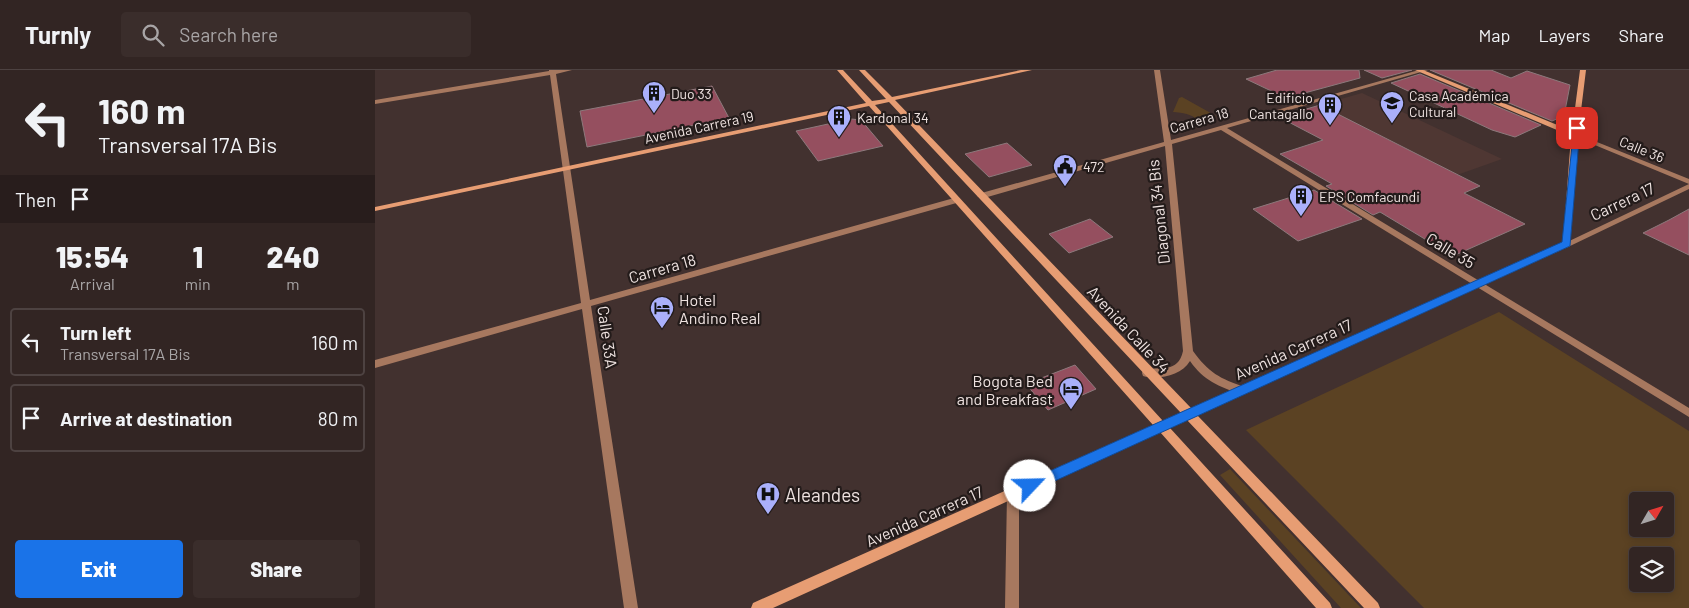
<!DOCTYPE html>
<meta charset="utf-8">
<style>
:root{--surface:#322523;--page:#3a2d2b;--text:#f1f3f6;--muted:#a8a5a6;--line:#4d4241;--accent:#1a73e8}
body{margin:0;font-family:Barlow,sans-serif;background:var(--page);color:var(--text);height:100vh;display:flex;flex-direction:column;font-size:19px;white-space:nowrap}
*{box-sizing:border-box;margin:0}
p{font-size:16px;color:var(--muted)}
.icon{flex:none;width:28px;height:28px;fill:none;stroke:currentColor;stroke-width:2;stroke-linecap:round;stroke-linejoin:round}
.map{position:relative;flex:1;overflow:hidden}
.side{display:flex;flex-direction:column;background:var(--surface);width:375px}
.side>*{flex:none}
.hud{background:#322523;color:var(--text);overflow:hidden}
.needle{width:32px;rotate:51deg}
.tools{position:absolute;left:1254px;top:422px;display:grid;gap:10px}
.tools a{display:grid;place-items:center;width:45px;height:45px;border-radius:5px;background:var(--surface);box-shadow:0 2px 8px #0003,0 0 0 1px var(--line);font-size:25px}
.pin{position:absolute;display:grid;place-items:center;width:42px;height:42px;color:#fff;margin:-21px;border-radius:10px;box-shadow:0 2px 8px #0006}
.me{position:absolute;width:55px;margin:-28px;rotate:66deg;stroke-linejoin:round;filter:drop-shadow(0 0 4px #0008)}
.turn{display:flex;align-items:center;gap:18px;height:105px;padding:0 15px;font-size:22px}
.turn .icon{width:65px;height:65px;stroke-width:2.5}
.turn b{display:block;font-size:35px;line-height:42px}
.then{display:flex;align-items:center;height:48px;padding:0 15px;background:#0003;gap:10px;font-size:19px}
.eta{display:flex;justify-content:space-evenly;align-items:center;height:85px;text-align:center}
.eta b{font-size:30px;font-weight:800;line-height:35px}
.button{display:flex;gap:10px;margin-top:auto;padding:10px 15px}
.button a{flex:1;height:58px;border-radius:5px;background:var(--accent);color:#fff;font-size:20px;font-weight:800;line-height:58px;text-align:center}
.button a+a{background:var(--page);color:var(--text)}
ul{padding:0;list-style:none}
li{display:flex;align-items:center;gap:15px;height:68px;margin:0 10px 8px;padding:0 5px;border:2px solid var(--line);border-radius:5px}
li div{flex:1}
li b{display:block;font-size:19px}
li em{font-style:normal}
header{display:flex;align-items:center;gap:30px;box-sizing:border-box;height:70px;padding:0 25px;background:var(--surface);border-bottom:1px solid var(--line)}
header strong{font-size:24px}
nav{display:flex;gap:28px;margin-inline-start:auto;font-size:18px}
.search{width:350px;height:45px;background:var(--page);display:flex;align-items:center;gap:12px;box-sizing:border-box;padding:0 18px;border-radius:5px;color:var(--muted);font-size:19px}
main{display:flex;flex:1;min-height:0}
.map>svg:first-child{display:block}
.built{fill:#4f3733}
.green{fill:#5b4223;fill-rule:evenodd}
.building{fill:#954f5f;stroke:#8d797c}
.lines{fill:none;stroke-linecap:round;stroke-linejoin:round}
.minor{fill:#a7785f;fill-rule:evenodd}
.tertiary{fill:#a7785f;fill-rule:evenodd}
.secondary{fill:#e79d73;fill-rule:evenodd}
.route{fill:#1a73e8;stroke:#114b97}
.labels{text-anchor:middle;dominant-baseline:central;stroke-width:4.5;stroke-linejoin:round;paint-order:stroke}
.far-poi-label{font-size:14px;fill:#eee2e0;stroke:#231b1a;text-anchor:start}
.far-street-label{font-size:14px;fill:#eee2e0;stroke:#231b1a}
.street-label{font-size:16px;fill:#eee2e0;stroke:#231b1a}
.poi-label{font-size:16px;fill:#eee2e0;stroke:#231b1a;text-anchor:start}
.near-poi-label{font-size:19px;fill:#eee2e0;stroke:#231b1a;text-anchor:start}
</style>
<header>
<strong>Turnly</strong>
<div class="search"><svg class="icon" aria-label="search" viewBox="0 0 24 24"><circle cx="10" cy="10" r="6"/><path d="M15 15l6 6"/></svg>Search here</div>
<nav><a>Map</a><a>Layers</a><a>Share</a></nav>
</header>
<main>
<section class="side">
<div class="hud">
<div class="turn"><svg class="icon" aria-label="left" viewBox="0 0 24 24"><path d="M17 20v-9H6M10 6l-5 5 5 5"/></svg><div><b>160 m</b>Transversal 17A Bis</div></div>
<div class="then">Then<svg class="icon" aria-label="arrive" viewBox="0 0 24 24"><path d="M6 21V4h12l-3 4 3 4H6"/></svg></div>
</div>
<div class="eta">
<div><b>15:54</b><p>Arrival</p></div>
<div><b>1</b><p>min</p></div>
<div><b>240</b><p>m</p></div>
</div>
<ul>
<li><svg class="icon" aria-label="left" viewBox="0 0 24 24"><path d="M17 20v-9H6M10 6l-5 5 5 5"/></svg><div><b>Turn left</b><p>Transversal 17A Bis</p></div><em>160 m</em></li>
<li><svg class="icon" aria-label="arrive" viewBox="0 0 24 24"><path d="M6 21V4h12l-3 4 3 4H6"/></svg><div><b>Arrive at destination</b></div><em>80 m</em></li>
</ul>
<div class="button"><a>Exit</a><a>Share</a></div>
</section>
<div class="map">
<svg width="1314" height="538" viewBox="0 0 1314 538">
<rect width="100%" height="100%" fill="#42312f"/>
<path class="built" d="M987,23L1127,89L1082,105L945,35Z"/>
<path class="green" d="M807,27L841,46L823,51C816,43 808,43 798,42L804,28Z
M1124,242L1314,361V538H1049L871,360ZM1290,431V459H1262V431ZM1290,486V514H1262V486Z
M855,399L986,538H966L845,405Z"/>
<path class="building" d="M902,0H984L985,8L911,28L871,9Z
M989,0H1037L1007,8Z
M1055,0H1116L1136,8L1152,1L1195,15L1189,46L1177,51Z
M1045,4L1166,55L1140,67L1117,60L1016,13Z
M337,16L354,48L212,77L205,41Z
M945,35L1105,116L1089,123L1150,154L1078,186L1005,142L998,145L951,116L957,114L905,84L948,70L904,47Z
M476,49L486,50L508,76L443,91L421,61Z
M632,73L657,95L614,107L590,84Z
M939,120L987,149L923,171L878,139Z
M1314,139V185L1268,163L1294,150Z
M715,149L738,167L694,183L674,164Z
M700,295L721,319L673,340L651,314Z"/>
<g class="lines">
<path class="minor" d="M174,0H197L181,4L215,230L579,128H582L586,130L585,132L216,236L263,538H249L207,239L0,298V290L206,233L175,5L0,34V30L174,1Z
M779,0H785L796,70L1044,0H1053L852,58L1314,338V347L846,60L797,74L818,281C833,302 845,309 870,317L871,320L870,323L866,324C844,317 828,310 815,291C806,306 783,310 768,306L767,303L768,300C785,296 803,304 808,281L790,76L609,128H606L602,126L603,124L789,72Z
M1314,114V119L1195,176H1189L1188,174Z"/>
<path class="tertiary" d="M1198,64H1202L1314,109V114L1198,66Z
M638,419L642,420L644,424V538H630L632,424L634,420Z"/>
<path class="secondary" d="M462,0H468L497,31L511,29L484,0H490L517,27L646,0H657L520,30L816,338L1188,173L1196,66L1040,0H1048L1197,61L1205,0H1211L1203,65L1195,176L822,345L1003,533L1005,538H989L812,350L795,358L955,533L957,538H941L785,362L398,538H376L378,533L778,355L494,36L0,141V137L491,33ZM514,32L806,343L788,351L500,35Z"/>
</g>
<path class="route" d="M1199,56L1205,58L1195,176L660,420L655,422L650,420L648,416L650,412L1187,172Z"/>
<defs>
<g id="building-pin" transform="scale(1.25)"><path d="M0 17L-7.5 6A9.5 9.5 0 1 1 7.5 6Z" fill="#aab0fb" stroke="#231b1a"/><path d="M-4-6H4V6H1V3H-1V6H-4ZM-2.5-4.3h1.7v1.8h-1.7ZM.8-4.3h1.7v1.8H.8ZM-2.5-1h1.7V.8h-1.7ZM.8-1h1.7V.8H.8Z" fill="#111"/></g>
<g id="school-pin" transform="scale(1.25)"><path d="M0 17L-7.5 6A9.5 9.5 0 1 1 7.5 6Z" fill="#aab0fb" stroke="#231b1a"/><path d="M0-5L7-2L0 1L-7-2ZM-4 1L0 2.5L4 1V4Q0 6-4 4Z" fill="#111"/></g>
<g id="civic-pin" transform="scale(1.25)"><path d="M0 17L-7.5 6A9.5 9.5 0 1 1 7.5 6Z" fill="#aab0fb" stroke="#231b1a"/><path d="M-.6-6.5H3V-4.5H.6V-3L4-1V1h2V6H-6V1h2V-1L-.6-3ZM-1.2 2.5V6h2.4V2.5Z" fill="#111"/></g>
<g id="hotel-pin" transform="scale(1.25)"><path d="M0 17L-7.5 6A9.5 9.5 0 1 1 7.5 6Z" fill="#aab0fb" stroke="#231b1a"/><path d="M-6-4.5h1.5V1H6V5H4.5V3h-9V5H-6ZM-4 0a1.8 1.8 0 1 1 3.6 0ZM.5 0V-2.5h3Q6-2.5 6 0Z" fill="#111"/></g>
<g id="hospital-pin" transform="scale(1.25)"><path d="M0 17L-7.5 6A9.5 9.5 0 1 1 7.5 6Z" fill="#aab0fb" stroke="#231b1a"/><path d="M-5-5h3v3.5h4V-5h3V5h-3V1.5h-4V5h-3Z" fill="#111"/></g>
</defs>
<g fill-rule="evenodd">
<use href="#building-pin" x="279" y="23"/>
<use href="#school-pin" x="1017" y="33"/>
<use href="#building-pin" x="955" y="35"/>
<use href="#building-pin" x="464" y="47"/>
<use href="#civic-pin" x="690" y="96"/>
<use href="#building-pin" x="926" y="126"/>
<use href="#hotel-pin" x="287" y="238"/>
<use href="#hotel-pin" x="696" y="319"/>
<use href="#hospital-pin" x="393" y="424"/>
</g>
<g class="labels">
<g class="far-poi-label">
<text x="296" y="23">Duo 33</text>
<text x="1034" y="25">Casa Académica<tspan x="1034" dy="16">Cultural</tspan></text>
<text x="938" y="27" text-anchor="end">Edificio<tspan x="938" dy="16">Cantagallo</tspan></text>
<text x="482" y="47">Kardonal 34</text>
<text x="708" y="96">472</text>
<text x="944" y="126">EPS Comfacundi</text>
</g>
<g class="far-street-label">
<text transform="translate(824 50) rotate(-16)">Carrera 18</text>
<text transform="translate(324 57) rotate(-12)">Avenida Carrera 19</text>
<text transform="translate(1267 79) rotate(22)">Calle 36</text>
</g>
<g class="street-label">
<text transform="translate(1247 131) rotate(-25)">Carrera 17</text>
<text transform="translate(783 142) rotate(-96)">Diagonal 34 Bis</text>
<text transform="translate(1076 180) rotate(31)">Calle 35</text>
<text transform="translate(287 198) rotate(-16)">Carrera 18</text>
<text transform="translate(754 259) rotate(47)">Avenida Calle 34</text>
<text transform="translate(233 267) rotate(82)">Calle 33A</text>
<text transform="translate(918 279) rotate(-24)">Avenida Carrera 17</text>
<text transform="translate(549 446) rotate(-24)">Avenida Carrera 17</text>
</g>
<g class="poi-label">
<text x="304" y="229">Hotel<tspan x="304" dy="18">Andino Real</tspan></text>
<text x="678" y="310" text-anchor="end">Bogota Bed<tspan x="678" dy="18">and Breakfast</tspan></text>
</g>
<g class="near-poi-label">
<text x="410" y="424">Aleandes</text>
</g>
</g>
</svg>
<div class="tools">
<a><svg class="needle" viewBox="-14 -14 28 28"><path d="M0-13l5 13h-10z" fill="#e53935"/><path d="M0 13l5-13h-10z" fill="#a8a5a6"/></svg></a>
<a><svg class="icon" aria-label="layers" viewBox="0 0 24 24"><path d="M12 4l9 5-9 5-9-5zM3 14l9 5 9-5"/></svg></a>
</div>
<div class="pin" style="left:1202px;top:58px;background:#d93025"><svg class="icon" aria-label="arrive" viewBox="0 0 24 24"><path d="M6 21V4h12l-3 4 3 4H6"/></svg></div>
<svg class="me" style="left:655px;top:416px" viewBox="-20 -20 40 40"><circle r="19" fill="#fff"/><path d="M0-13L10 11 0 6-10 11z" fill="#1a73e8"/></svg>
</div>
</main>
